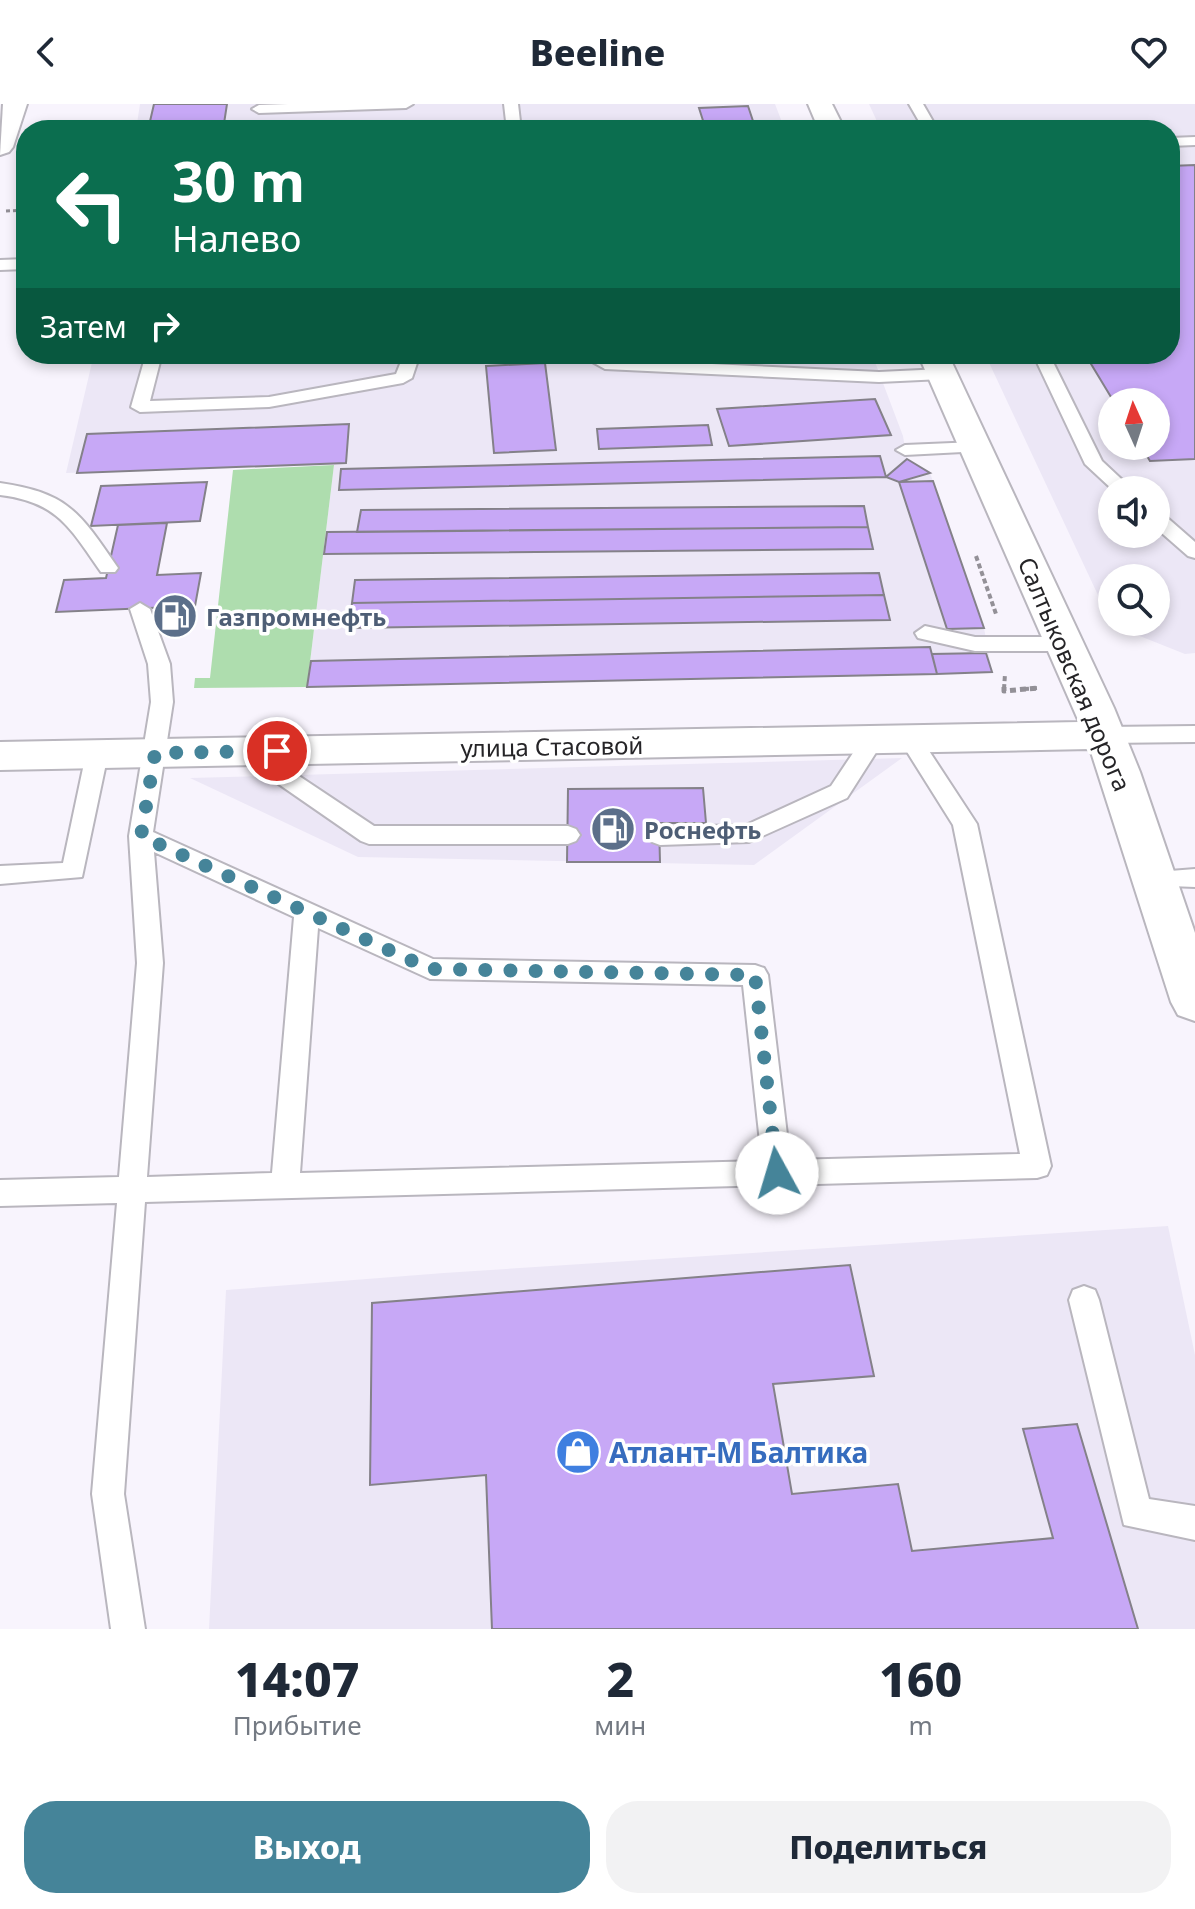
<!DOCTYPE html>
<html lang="ru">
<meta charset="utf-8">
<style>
:root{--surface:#fff;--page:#f2f2f3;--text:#1f2937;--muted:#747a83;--accent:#458499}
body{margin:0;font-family:"Noto Sans",sans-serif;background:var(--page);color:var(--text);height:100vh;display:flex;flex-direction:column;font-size:30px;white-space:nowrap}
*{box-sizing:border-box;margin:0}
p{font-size:26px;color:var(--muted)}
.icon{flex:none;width:44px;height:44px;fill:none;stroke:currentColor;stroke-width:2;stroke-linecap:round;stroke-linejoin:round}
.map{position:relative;height:1525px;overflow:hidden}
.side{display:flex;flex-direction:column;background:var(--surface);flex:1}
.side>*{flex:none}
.top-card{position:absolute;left:16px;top:16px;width:1164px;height:244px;border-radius:32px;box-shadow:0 4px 12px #0003;background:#0b6e4f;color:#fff;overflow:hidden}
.needle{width:52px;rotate:357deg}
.tools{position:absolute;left:1098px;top:284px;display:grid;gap:16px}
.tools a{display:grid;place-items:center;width:72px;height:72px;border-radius:50%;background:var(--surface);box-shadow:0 4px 12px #0003;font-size:40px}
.pin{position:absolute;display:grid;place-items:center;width:68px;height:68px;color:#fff;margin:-34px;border:4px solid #fff;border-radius:50%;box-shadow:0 2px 8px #0007}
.me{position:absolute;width:88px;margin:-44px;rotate:354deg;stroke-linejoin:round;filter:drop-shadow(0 0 6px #0008)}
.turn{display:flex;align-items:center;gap:28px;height:168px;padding:0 24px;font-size:36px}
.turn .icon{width:104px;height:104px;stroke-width:2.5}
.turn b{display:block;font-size:56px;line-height:68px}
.then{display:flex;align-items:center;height:76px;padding:0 24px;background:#0003;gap:16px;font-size:30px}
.eta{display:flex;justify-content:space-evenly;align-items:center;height:136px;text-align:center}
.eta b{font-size:48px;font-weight:800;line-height:56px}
.primary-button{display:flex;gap:16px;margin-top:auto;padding:16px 24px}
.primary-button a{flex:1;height:92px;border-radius:32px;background:var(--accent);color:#fff;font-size:32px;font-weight:800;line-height:92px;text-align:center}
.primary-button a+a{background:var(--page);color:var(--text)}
header{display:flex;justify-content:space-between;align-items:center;height:104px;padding:0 24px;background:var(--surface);font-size:36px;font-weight:800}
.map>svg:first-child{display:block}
.built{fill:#ece7f6;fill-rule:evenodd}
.green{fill:#aeddae}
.building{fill:#c7a8f6;stroke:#848189;stroke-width:2}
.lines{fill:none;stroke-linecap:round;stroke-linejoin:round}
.service-casing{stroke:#b9b6be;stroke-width:4}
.minor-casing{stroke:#b9b6be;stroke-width:4}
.primary-casing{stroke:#b9b6be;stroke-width:4}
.path-far2{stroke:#939097;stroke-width:3;stroke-dasharray:4 3;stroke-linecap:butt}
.path-far1{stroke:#939097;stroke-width:4;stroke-dasharray:5 3;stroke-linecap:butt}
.path{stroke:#939097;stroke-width:5;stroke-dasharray:6 4;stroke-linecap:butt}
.service{fill:#fff;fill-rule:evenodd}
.minor{fill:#fff;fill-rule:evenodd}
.primary{fill:#fff;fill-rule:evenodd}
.route{stroke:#458499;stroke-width:14;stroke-dasharray:0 25.2}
.labels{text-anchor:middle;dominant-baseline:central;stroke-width:7;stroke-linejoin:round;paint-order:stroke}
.service-label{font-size:24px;font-weight:bold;fill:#4e5e75;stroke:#fff;text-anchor:start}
.street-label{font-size:24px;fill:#252427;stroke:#fff}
.near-shop-label{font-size:28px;font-weight:bold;fill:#366cbe;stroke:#fff;text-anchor:start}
</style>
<header><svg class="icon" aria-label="back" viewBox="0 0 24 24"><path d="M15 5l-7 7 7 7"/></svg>Beeline<svg class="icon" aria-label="heart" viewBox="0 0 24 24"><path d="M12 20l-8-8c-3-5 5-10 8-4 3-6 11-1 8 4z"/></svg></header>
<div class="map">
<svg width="1195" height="1525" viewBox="0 0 1195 1525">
<rect width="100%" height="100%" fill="#f8f4fd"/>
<path class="built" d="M140,0H775L785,26H136Z
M869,0H1195V549L1185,550L1112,521L985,250H1170V26H881ZM1112,298H1156V342H1112ZM1112,386H1156V430H1112ZM1112,474H1156V518H1112Z
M94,250H872L903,332L907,355L930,369L984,524L992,568L307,583L334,361L66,369Z
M902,654L754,761L358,753L190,674Z
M1168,1122L1195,1251V1525H209L226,1186L444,1169Z"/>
<path class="green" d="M334,361L307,583L194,584L195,574H210L233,366Z"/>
<path class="building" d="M154,0H227L223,26H148Z
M748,2L756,26H706L699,4Z
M489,17L490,26H287Z
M1195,61V355L1150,357L1141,342H1156V298H1114L1085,250H1170V62Z
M833,250H870L873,258L836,259Z
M545,259L556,346L494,349L486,262Z
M875,295L891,331L729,342L717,305Z
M349,320L346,359L77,369L87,330Z
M708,321L712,341L599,345L597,325Z
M880,352L886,373L339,386L341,365Z
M907,355L930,369L899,378L886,373Z
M933,377L984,524L947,525L899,378Z
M207,378L200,417L91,422L101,382Z
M864,402L868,423L357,428L361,406Z
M167,419L157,471L201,469L195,502L56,508L64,476L106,474L118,421Z
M868,423L873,445L324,450L327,428Z
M879,469L884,491L352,499L355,476Z
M884,491L890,516L349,524L352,499Z
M930,543L937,570L307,583L311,557Z
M986,549L992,568L937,570L932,550Z
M703,684L706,719H659L660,758H567L568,685Z
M850,1161L874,1272L773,1280L792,1390L898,1380L912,1447L1053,1434L1023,1325L1077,1320L1138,1525H492L486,1371L370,1381L372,1199Z"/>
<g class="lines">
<g class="service-casing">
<path id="service" d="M288,0H413L406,4L259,9L252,5L259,1Z
M504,0H518L521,26H507Z
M909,0H923L938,26H924Z
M1195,33V41L1170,42V34Z
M26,155V165L0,166V156Z
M146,250H162L150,297L269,293L396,270L404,250H420L412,274L403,279L269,303L140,308L131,303Z
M578,250H599L608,255L879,268L942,265L951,270L942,275L879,278L605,265Z
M1033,250H1049L1102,357L1133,386H1113L1085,360Z
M976,338L985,343L982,347L905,351L896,346L905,341Z
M0,379C69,389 80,409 118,464L115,468H101C70,424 58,398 0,391Z
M1156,408L1163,410L1195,438V454L1188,452L1156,424Z
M140,499L150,505L170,560L173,598L153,728L433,855L755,861L764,864L768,871L790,1056L1020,1050L953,721L899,635L902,630H918L977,720L1051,1062L1047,1071L1037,1074L145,1098L124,1390L145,1525H111L92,1390L117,1099L0,1102V1076L119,1073L137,859L129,732L151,598L148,560L130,505ZM154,748L294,813L272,1069L147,1073L163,859ZM318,824L430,875L743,881L762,1057L300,1069Z
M925,522L975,533H1065L1075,540L1065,547H975L918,534L915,529Z
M1195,622V638L1105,639L1097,636L1094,631L1097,626L1105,623Z
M873,628L881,631L884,636L847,694L749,738L660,741L652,738L648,732L652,726L660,723L746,721L831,682L865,631Z
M246,639L254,642L374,722H568L576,725L580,731L576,737L568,740H369L361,737L238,652L235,647L238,642Z
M97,642L105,644L108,650L82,773L0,780V762L63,759L86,650L89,644Z
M1195,765V783L1145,781L1142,775L1145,769Z
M1084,1182L1095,1186L1099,1196L1149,1395L1195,1402V1436L1124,1421L1069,1196L1073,1186Z"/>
</g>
<g class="minor-casing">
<path id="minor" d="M808,0H832L845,26H819Z
M918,250H948L1114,604L1140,668L1195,829V917L1178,911L1171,898L1090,645L0,666V638L1079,618Z"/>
</g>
<g class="primary-casing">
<path id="primary" d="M3,0H27L13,43L9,48L0,51Z"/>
</g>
<path class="path-far2" d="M6,107L26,106"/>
<path class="path-far1" d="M976,452L996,510
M1004,585L1005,570
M1024,585L1038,584"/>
<path class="path" d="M1004,583V587L1038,584"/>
<use href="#service" class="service"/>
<use href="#minor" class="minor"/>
<use href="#primary" class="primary"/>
</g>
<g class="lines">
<path class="route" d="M277,647L155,649L141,732L430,865L755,871L777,1069"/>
</g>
<defs>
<g id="fuel-disc" transform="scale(2.3)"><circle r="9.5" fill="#5c6f8a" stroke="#fff"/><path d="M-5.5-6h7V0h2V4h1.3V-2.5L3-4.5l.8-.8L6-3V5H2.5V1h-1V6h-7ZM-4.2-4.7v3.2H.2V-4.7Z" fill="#fff"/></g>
<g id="shop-disc" transform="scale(2.3)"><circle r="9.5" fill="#3f7fe0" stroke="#fff"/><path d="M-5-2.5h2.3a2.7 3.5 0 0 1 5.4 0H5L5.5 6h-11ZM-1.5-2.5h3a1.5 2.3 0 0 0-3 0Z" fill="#fff"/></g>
</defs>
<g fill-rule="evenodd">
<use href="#fuel-disc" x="175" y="512"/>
<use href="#fuel-disc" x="613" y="725"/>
<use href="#shop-disc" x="578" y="1348"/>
</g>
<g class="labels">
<g class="service-label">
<text x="206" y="512">Газпромнефть</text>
<text x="644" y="725">Роснефть</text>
</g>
<g class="street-label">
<text transform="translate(1075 570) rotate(67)">Салтыковская дорога</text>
<text transform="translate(552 642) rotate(-1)">улица Стасовой</text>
</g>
<g class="near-shop-label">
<text x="609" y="1348">Атлант-М Балтика</text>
</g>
</g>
</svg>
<div class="tools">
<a><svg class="needle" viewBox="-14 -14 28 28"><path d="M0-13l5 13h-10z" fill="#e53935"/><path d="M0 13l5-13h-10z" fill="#747a83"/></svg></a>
<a><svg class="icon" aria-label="sound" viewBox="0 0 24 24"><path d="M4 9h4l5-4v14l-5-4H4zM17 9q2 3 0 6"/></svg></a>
<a><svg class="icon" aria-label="search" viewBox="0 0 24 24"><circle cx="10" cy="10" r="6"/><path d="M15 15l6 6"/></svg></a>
</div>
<div class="pin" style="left:277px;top:647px;background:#d93025"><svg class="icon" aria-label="arrive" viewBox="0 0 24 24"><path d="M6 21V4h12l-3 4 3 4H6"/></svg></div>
<svg class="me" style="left:777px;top:1069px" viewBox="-20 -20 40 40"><circle r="19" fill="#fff"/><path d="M0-13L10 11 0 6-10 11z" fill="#458499"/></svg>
<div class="top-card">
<div class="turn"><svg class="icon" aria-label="left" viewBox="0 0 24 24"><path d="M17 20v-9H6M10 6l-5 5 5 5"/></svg><div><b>30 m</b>Налево</div></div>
<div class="then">Затем<svg class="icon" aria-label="right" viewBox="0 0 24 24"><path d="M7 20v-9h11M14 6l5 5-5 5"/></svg></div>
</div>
</div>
<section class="side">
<div class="eta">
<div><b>14:07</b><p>Прибытие</p></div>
<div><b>2</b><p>мин</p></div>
<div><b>160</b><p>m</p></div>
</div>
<div class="primary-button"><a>Выход</a><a>Поделиться</a></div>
</section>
